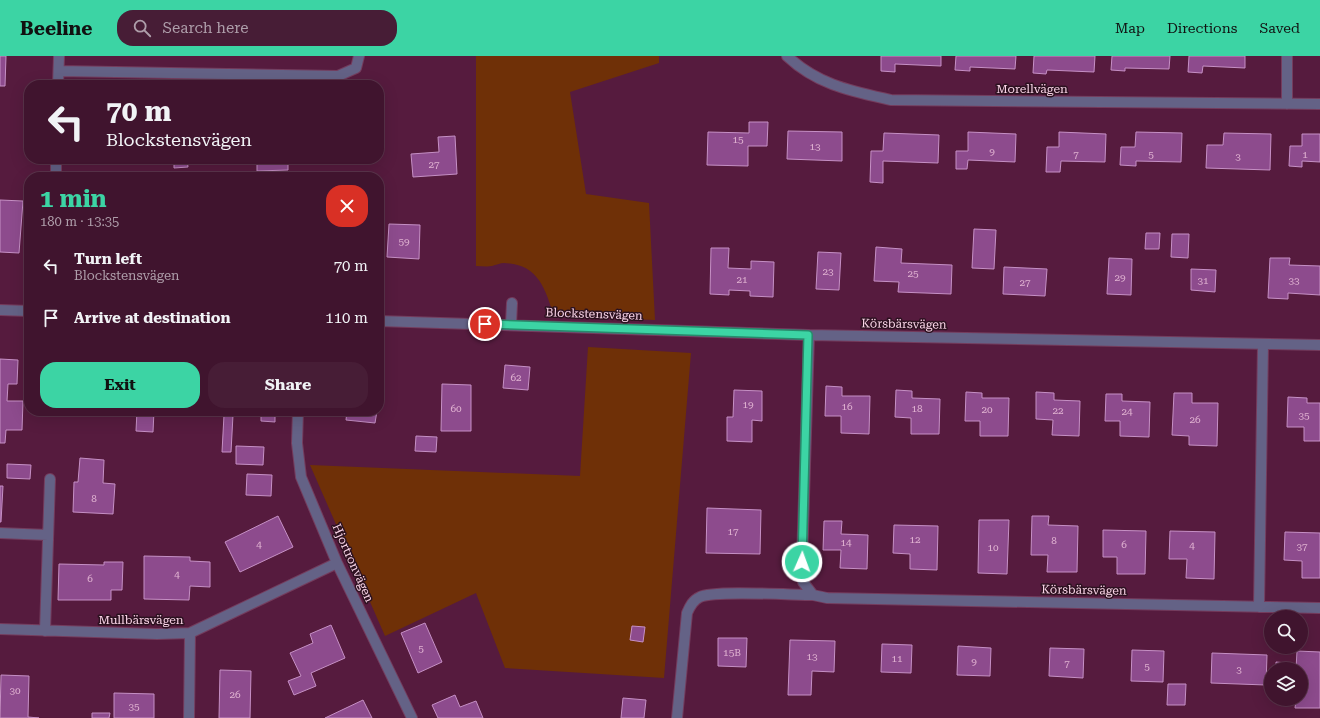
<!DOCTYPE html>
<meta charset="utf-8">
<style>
:root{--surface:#40142e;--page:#471d36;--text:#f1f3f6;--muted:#ae9eaa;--line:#59334a;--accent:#3cd4a4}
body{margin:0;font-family:"Roboto Serif",serif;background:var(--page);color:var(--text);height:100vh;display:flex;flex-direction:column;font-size:15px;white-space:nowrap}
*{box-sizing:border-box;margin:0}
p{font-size:13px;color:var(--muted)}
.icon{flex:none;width:22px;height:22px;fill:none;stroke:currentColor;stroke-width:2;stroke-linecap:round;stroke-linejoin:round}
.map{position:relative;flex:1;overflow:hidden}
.details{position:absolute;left:24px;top:116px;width:360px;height:244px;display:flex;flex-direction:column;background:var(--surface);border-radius:16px;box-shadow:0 4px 16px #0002,0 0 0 1px var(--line)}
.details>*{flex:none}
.top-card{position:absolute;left:24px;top:24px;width:360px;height:84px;border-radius:16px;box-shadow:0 4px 16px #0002,0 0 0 1px var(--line);background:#40142e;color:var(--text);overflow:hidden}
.buttons{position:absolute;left:1264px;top:554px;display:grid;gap:8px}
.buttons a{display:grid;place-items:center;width:44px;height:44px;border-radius:50%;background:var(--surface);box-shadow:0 4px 16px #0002,0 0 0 1px var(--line);font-size:20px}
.pin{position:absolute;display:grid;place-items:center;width:34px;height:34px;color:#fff;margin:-17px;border:2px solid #fff;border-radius:50%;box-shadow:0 1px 4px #0007}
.me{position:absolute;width:44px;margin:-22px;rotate:2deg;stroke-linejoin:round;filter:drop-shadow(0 0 3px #0008)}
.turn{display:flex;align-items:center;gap:14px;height:84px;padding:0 16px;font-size:18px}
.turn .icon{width:52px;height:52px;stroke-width:2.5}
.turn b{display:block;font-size:28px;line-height:34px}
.round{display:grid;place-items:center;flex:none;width:42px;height:42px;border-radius:16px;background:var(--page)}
.overview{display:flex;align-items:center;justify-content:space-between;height:68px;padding:0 16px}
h1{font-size:24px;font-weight:700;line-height:30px;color:var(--accent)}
.button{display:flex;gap:8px;margin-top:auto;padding:8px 16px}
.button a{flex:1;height:46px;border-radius:16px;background:var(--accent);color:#111;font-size:16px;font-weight:700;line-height:46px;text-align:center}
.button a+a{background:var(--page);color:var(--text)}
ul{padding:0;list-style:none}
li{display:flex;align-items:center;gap:12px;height:52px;padding:0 16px}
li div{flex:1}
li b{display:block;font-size:15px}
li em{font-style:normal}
header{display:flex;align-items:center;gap:24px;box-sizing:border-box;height:56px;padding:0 20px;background:var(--accent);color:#111}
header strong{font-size:19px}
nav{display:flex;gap:22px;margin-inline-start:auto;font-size:14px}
.search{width:280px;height:36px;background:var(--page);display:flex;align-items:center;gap:10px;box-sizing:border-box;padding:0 14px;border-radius:16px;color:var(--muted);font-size:15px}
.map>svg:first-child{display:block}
.green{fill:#6f3007}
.building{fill:#8d4b8d;stroke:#c690c5}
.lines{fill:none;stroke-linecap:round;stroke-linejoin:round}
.minor-casing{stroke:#743c5d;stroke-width:12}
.minor{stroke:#646286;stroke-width:10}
.route-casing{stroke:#278a6b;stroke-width:10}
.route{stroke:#3cd4a4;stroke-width:7}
.labels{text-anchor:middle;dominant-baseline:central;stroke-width:3;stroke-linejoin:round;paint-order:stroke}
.number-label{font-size:10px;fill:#e0b2d1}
.street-label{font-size:12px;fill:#fbd5e8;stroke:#2c1220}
</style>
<header>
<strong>Beeline</strong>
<div class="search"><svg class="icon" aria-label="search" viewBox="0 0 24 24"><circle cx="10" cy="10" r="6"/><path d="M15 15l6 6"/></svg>Search here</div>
<nav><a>Map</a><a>Directions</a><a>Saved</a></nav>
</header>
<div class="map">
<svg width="1320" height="662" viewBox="0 0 1320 662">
<rect width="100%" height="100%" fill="#561b3e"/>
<path class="green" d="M476,0H659V7L570,36L586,138L649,147L655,264L554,260C545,232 538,208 504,207C500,207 496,209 492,210C487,211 481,210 476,210Z
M588,291L691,297L664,622L505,612L476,537L385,580L310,409L580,420Z"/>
<path class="building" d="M0,0H6L5,30H0Z
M881,0H941V10L895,8V16L881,15Z
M956,0H1016L1015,13L970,11V15L955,14Z
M1034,0H1095L1094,16L1047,14L1046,18L1033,17Z
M1112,0H1170L1169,13L1125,12V15L1111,14Z
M1189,0H1245V12L1203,10L1202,17L1188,16Z
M749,66H768L767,90H748V110L707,109L708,76L749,77Z
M788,75L842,76V105L787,103Z
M968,76L1016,78L1015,106L968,104L967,113H956V95H968Z
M1059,76L1106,78L1105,106L1061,105L1060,116H1046L1047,91H1059Z
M1136,76L1182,77L1181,106L1136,105V110L1120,109L1121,91H1135Z
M884,77L939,79L938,107L883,105V127L870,126L871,95H883Z
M1224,77L1271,78L1270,114L1206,112L1207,89H1223Z
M1302,78H1320V106L1302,105V111L1289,110L1290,90H1302Z
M455,80L457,118L413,121L411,98L439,96L438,81Z
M174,103H187L188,111L174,112Z
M243,103H288V114L257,115V105L243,106Z
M0,144L23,145L19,197L0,196Z
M389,168L420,169L419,203L387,201Z
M974,173L996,174L994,213L972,212Z
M1146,177H1160L1159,193H1145Z
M1172,178H1189L1188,202L1171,201Z
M876,191L902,193L901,207L952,209L951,238L898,236L899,226L874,225Z
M711,192H729L728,212L751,213V205L774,206L773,241L750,240V235L729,234V239L710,238Z
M818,196L841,197L839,234L816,233Z
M1109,202L1132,203L1131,239L1107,238Z
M1270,202H1290L1289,209L1320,210V239L1288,237V243L1268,242Z
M1004,211L1047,213L1045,240L1003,238Z
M1191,213L1216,214L1215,236L1191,234Z
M0,303L18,304L17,328H8L7,345H23L22,374H6L5,387H0Z
M505,309L530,311L528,334L503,332Z
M442,328L471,329V375H441Z
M826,330L842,331V340H870L869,378L841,377V360H825Z
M734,334L762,335V365L752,364V386L727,385V361H733Z
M896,334L912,335V342L940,343L939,378H911V362L895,361Z
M966,336L982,337V342H1009L1008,380H980V365H965Z
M1036,336L1054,337V344L1080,345L1079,380L1052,379L1053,364L1036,363Z
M1174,337H1192V347H1218L1217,390L1189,389V380L1172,379Z
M1106,338H1122V345L1150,346L1149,381L1120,380V365H1105Z
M1288,341L1307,342V347H1320V385H1304V371H1287Z
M137,355H154L153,376L136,375Z
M261,355H275V366L261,365Z
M347,355H377L375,367L346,364Z
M224,359H233L231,396H222Z
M416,380L437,381L436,396L415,395Z
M236,390L264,391L263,409L236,408Z
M80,402L104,404L103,427L115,428L113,458L73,456L74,426H78Z
M7,408L31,409L30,423L7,422Z
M247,418L272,419L271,440L246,439Z
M0,430H3L1,466H0Z
M707,452L761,454L760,498L706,497Z
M278,460L293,491L240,516L225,486Z
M1032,460H1049L1048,469L1078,470L1077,516H1047L1048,499H1031Z
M979,464H1009L1007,518L978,517Z
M824,465H842L841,478L868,479L867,513L840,512L841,494H823Z
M894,469L938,470L937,514L910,513V498L893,497Z
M1103,474L1146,475L1145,518H1117V501H1103Z
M1170,475L1215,476L1214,523L1186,522L1187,503H1169Z
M1285,476L1320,477V522H1302V505L1284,504Z
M144,500L190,501V505L210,506V531L190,530L189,544L144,543Z
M104,506H123L122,534H111V544H58L59,508L104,509Z
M425,567L442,606L418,617L401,577Z
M331,569L345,602L311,617L316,630L294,639L288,625L301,620L290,597L313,587L310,578Z
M632,570L645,571L643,586L630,584Z
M718,582H747L746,611L718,610Z
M790,584L835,585L834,616L812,615L811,639H788Z
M882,588L912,589L911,617L881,616Z
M958,590L991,592L990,620L957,619Z
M1050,592L1084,593L1083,622L1049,620Z
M1132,594L1164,595L1163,626L1131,625Z
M1297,595L1320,596V652H1295L1296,643H1301V613H1296Z
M1212,597L1267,599L1266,629L1211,627Z
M1276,606L1287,607V613H1276Z
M220,614L251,615L250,662H219Z
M1,619L29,620L28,661L39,662H0Z
M1168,628H1186L1185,649H1167Z
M114,637L154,638V662H114Z
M455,639L460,651L476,645L483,662H438L432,649Z
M623,642L646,644L644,662H621Z
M363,644L372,662H325Z
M92,657H110L109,662H92Z"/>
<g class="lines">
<g class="minor-casing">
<path id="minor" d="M787,0C818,29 851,35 891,44L1320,48
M59,15L338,20L356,12L359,0
M58,29L59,0
M1287,48V0
M56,121V103
M0,254L29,255
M379,265L809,279
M511,268L512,247
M1320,289L809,279L802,506L803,526L813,539L827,542L1320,552
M298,355L297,387L301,421L337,507L412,662
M0,477L48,479
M1259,551L1263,288
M0,573L157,578L190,577L337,507
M45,575L50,423
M189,662L190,577
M677,662L687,557C690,550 693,544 700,541C713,534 793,539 813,539"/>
</g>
<use href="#minor" class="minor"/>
</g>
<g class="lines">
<g class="route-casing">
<path id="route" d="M485,268L808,279L802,506"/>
</g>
<use href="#route" class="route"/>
</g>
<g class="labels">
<g class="number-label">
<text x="738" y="83">15</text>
<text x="815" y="90">13</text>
<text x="992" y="95">9</text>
<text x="1076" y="98">7</text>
<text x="1151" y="98">5</text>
<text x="1305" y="98">1</text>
<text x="1238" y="100">3</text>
<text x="434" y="108">27</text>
<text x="404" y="185">59</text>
<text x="828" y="215">23</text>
<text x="913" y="217">25</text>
<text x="1120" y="221">29</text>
<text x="742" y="223">21</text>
<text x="1203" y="224">31</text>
<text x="1294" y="224">33</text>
<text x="1025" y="226">27</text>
<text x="516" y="321">62</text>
<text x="748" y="348">19</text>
<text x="847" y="350">16</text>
<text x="456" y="352">60</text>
<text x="917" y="352">18</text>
<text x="987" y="353">20</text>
<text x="1058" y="354">22</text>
<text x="1127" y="355">24</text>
<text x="1304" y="359">35</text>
<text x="1195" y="363">26</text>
<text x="94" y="442">8</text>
<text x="733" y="475">17</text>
<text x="915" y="483">12</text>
<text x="1054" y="484">8</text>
<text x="846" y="486">14</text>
<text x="259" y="488">4</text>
<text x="1124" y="488">6</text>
<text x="1192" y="489">4</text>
<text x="1302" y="490">37</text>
<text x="993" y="491">10</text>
<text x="177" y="518">4</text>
<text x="90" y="522">6</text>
<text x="421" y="592">5</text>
<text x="732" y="596">15B</text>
<text x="812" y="600">13</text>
<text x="897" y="602">11</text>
<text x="974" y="605">9</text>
<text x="1067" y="607">7</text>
<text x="1147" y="610">5</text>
<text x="1239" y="613">3</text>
<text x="15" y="634">30</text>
<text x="235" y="638">26</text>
<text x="134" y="650">35</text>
</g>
<g class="street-label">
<text x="1032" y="33">Morellvägen</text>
<text transform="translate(594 258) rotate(2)">Blockstensvägen</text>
<text transform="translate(904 268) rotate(1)">Körsbärsvägen</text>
<text transform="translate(353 507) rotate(66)">Hjortronvägen</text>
<text transform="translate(1084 534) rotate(1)">Körsbärsvägen</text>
<text x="141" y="564">Mullbärsvägen</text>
</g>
</g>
</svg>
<div class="buttons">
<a><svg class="icon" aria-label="search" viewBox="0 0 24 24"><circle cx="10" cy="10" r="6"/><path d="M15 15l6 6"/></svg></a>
<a><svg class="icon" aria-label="layers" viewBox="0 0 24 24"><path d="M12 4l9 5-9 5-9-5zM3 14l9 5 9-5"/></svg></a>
</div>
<div class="pin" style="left:485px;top:268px;background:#d93025"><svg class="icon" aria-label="arrive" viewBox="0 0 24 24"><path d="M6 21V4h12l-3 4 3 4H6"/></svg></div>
<svg class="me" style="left:802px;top:506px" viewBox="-20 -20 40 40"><circle r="17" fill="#3cd4a4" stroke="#fff" stroke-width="3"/><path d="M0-11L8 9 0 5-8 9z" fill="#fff"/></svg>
<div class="top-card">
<div class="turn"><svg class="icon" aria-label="left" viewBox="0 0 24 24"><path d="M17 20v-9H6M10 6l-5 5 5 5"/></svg><div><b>70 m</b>Blockstensvägen</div></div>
</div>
<section class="details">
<div class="overview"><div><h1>1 min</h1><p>180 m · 13:35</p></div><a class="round" style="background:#d93025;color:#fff"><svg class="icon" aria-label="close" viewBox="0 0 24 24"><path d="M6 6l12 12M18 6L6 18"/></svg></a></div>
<ul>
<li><svg class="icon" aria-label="left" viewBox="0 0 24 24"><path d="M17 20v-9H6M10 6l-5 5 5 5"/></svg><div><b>Turn left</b><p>Blockstensvägen</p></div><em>70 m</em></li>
<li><svg class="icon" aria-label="arrive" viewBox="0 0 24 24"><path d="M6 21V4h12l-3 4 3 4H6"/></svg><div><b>Arrive at destination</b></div><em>110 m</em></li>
</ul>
<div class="button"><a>Exit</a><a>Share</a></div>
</section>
</div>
